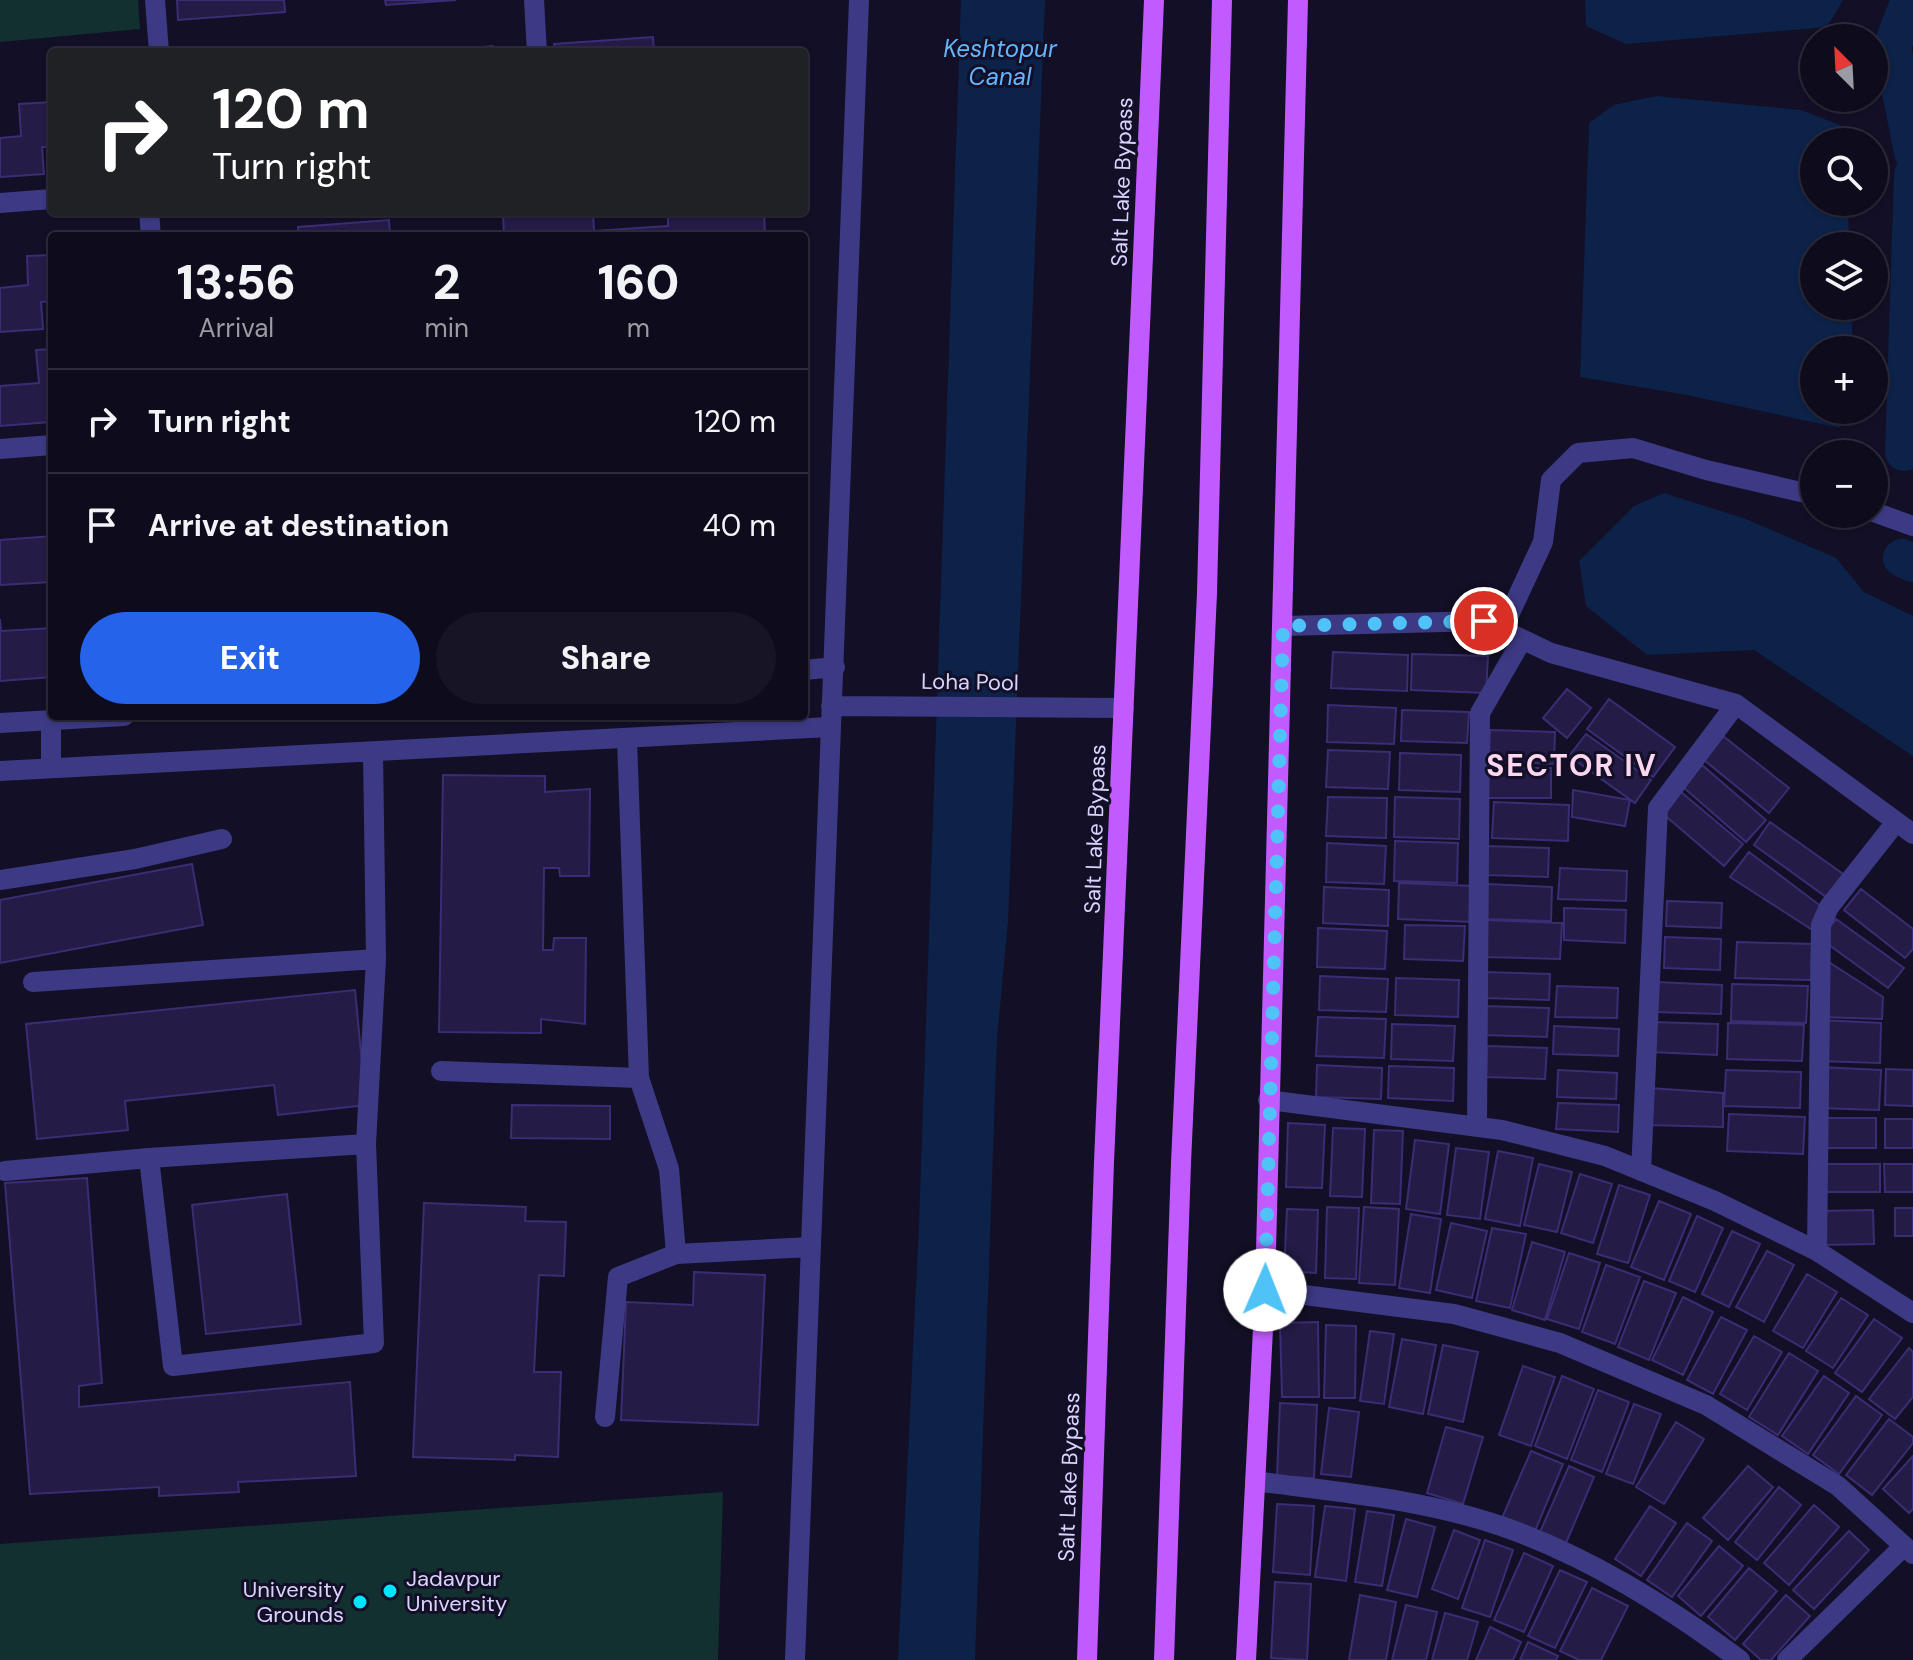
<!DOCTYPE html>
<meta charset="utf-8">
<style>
:root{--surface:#0e0b1c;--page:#171425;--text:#f1f3f6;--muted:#9b9ba3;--line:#2e2b3b;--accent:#2563eb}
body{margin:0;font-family:"DM Sans",sans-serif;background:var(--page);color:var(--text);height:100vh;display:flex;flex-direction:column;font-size:30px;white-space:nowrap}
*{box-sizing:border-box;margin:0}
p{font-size:26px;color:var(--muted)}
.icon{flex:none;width:44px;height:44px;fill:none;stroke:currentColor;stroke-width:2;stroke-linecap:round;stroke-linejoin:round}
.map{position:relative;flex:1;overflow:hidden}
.panel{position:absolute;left:48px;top:232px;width:760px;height:488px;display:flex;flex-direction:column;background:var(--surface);border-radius:8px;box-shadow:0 2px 6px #0004,0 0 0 2px var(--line)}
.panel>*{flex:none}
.hud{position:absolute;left:48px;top:48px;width:760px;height:168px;border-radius:8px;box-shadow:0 2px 6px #0004,0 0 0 2px var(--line);background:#202124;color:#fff;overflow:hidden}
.needle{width:52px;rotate:336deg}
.controls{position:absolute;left:1800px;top:24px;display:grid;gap:16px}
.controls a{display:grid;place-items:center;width:88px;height:88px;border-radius:50%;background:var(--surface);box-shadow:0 2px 6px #0004,0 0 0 2px var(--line);font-size:40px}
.pin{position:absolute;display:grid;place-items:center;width:68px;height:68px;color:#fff;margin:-34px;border:4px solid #fff;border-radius:50%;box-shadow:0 2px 8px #0007}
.me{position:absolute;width:88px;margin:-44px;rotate:1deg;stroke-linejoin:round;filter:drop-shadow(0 0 6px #0008)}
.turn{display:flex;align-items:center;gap:28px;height:168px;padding:0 32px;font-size:36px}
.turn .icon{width:104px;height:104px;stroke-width:2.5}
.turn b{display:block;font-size:56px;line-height:68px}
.eta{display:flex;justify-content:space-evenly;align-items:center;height:136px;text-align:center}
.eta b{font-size:48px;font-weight:800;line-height:56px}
.primary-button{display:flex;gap:16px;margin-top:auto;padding:16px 32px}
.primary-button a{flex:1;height:92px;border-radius:48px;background:var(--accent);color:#fff;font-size:32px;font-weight:800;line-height:92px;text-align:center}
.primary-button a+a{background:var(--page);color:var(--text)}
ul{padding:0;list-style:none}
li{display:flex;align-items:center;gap:24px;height:104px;padding:0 32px;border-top:2px solid var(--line)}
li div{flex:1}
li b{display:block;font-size:30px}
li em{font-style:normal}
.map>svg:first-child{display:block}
.green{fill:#12302f}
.water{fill:#0c2248}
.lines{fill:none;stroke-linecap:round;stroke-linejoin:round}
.canal{stroke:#0c2248;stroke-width:38}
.building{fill:#241b47;stroke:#3b2d73;stroke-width:2}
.minor{stroke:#3d3a85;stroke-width:20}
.major{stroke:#c25bff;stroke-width:20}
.route{stroke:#4fc3f7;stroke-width:14;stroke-dasharray:0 25.2}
.poi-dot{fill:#00e5ff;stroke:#130f26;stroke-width:3}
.labels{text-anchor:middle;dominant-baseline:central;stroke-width:6;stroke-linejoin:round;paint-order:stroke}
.street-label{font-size:22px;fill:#d9d4ff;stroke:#130f26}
.poi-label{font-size:22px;fill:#d9d4ff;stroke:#130f26;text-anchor:start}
.water-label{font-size:24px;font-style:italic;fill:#62b6ff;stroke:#130f26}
.district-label{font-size:30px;font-weight:bold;letter-spacing:2px;fill:#ffd6f0;stroke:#130f26}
</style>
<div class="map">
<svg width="1913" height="1660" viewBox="0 0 1913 1660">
<rect width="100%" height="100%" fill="#130f26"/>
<path class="green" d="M0,0H138L140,29L0,42Z
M723,1492L718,1660H0V1544Z"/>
<path class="water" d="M961,0H1045L1008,922L997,1038L975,1660H898L919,1225Z
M1585,0H1843L1827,27L1626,44L1586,26Z
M1656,96L1801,110L1845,127L1846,142H1814V202H1848L1849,246H1814V306H1851L1853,350H1814V410H1845L1840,428L1687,395L1580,377L1589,123L1614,105Z
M1664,493L1746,519L1836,558L1864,592L1913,616V756L1754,650L1647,655L1586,606L1579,561L1634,506Z"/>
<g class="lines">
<path class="canal" d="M1910,0L1892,47L1913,152
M1904,452L1913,175
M1902,558L1913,563"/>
</g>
<path class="building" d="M177,0H284L285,12L178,20Z
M385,0H456L386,5Z
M653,37L654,52H555L554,44Z
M493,46V52H416Z
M52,102V147H42L44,174L0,177V138L21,136L19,104Z
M503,212H593L594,231L668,226V212H764L765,236H504Z
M389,220L390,236H298V227Z
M52,255V301L41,302L43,329L0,332V288L28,285L27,256Z
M52,349L50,422L0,426V386L39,383L36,350Z
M52,536V582L0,585V540Z
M0,619L1,631L52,628V677L0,681Z
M1333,652L1408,655L1407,691L1331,688Z
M1412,654L1488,656L1486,693L1411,690Z
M1567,689L1591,708L1567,738L1543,718Z
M1609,699L1675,747L1653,777L1587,729Z
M1328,705L1396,708L1394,744L1327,742Z
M1402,710L1469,712L1467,743L1401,741Z
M1490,730L1555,732L1554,764L1489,761Z
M1586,734L1651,780L1635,803L1569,756Z
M1723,736L1789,788L1769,813L1704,760Z
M1328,750L1390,752L1388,789L1326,787Z
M1400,753L1461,755L1460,792L1399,790Z
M1702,765L1766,820L1746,842L1683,787Z
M1488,768H1551V798H1488Z
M443,775L545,776V792L590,789L589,876H560L559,868H544L543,950H553L554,938H586L585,1024L541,1019V1033L439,1032Z
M1573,790L1630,800L1625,826L1572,817Z
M1681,792L1743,844L1724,866L1662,813Z
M1328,797L1387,798L1386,838L1326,836Z
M1395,797L1460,799L1459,839L1394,837Z
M1494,802L1569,805L1568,841L1492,838Z
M1770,822L1846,876L1829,899L1754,845Z
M1395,841L1458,843L1457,883L1394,881Z
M1327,843L1386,846L1384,884L1326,882Z
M1486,846L1549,848L1548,877L1485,875Z
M1749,852L1822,907L1814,931L1730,877Z
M192,864L203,925L0,963V900Z
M1560,868L1627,871L1626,901L1558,899Z
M1399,883L1474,886L1473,922L1398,919Z
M1486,884L1552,887L1551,921L1485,919Z
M1324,887L1389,890L1388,926L1323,923Z
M1861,889L1913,929V949L1905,958L1844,910Z
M1667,901L1722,903L1721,928L1666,926Z
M1564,908L1626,910L1625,943L1564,940Z
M1836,919L1904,968L1888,988L1821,939Z
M1486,920L1562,923L1560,959L1484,957Z
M1405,925L1465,926L1463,961L1404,959Z
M1318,928L1387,931L1385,969L1317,967Z
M1665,937L1721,939L1720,970L1664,968Z
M1737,942L1812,944L1811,980L1735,978Z
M1821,957L1883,997L1882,1019L1820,1017Z
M1485,972L1550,974L1549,1000L1484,998Z
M1320,976L1388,979L1386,1012L1319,1010Z
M1396,978L1459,980L1458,1017L1395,1015Z
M1655,982L1722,985L1721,1014L1654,1012Z
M1732,984L1808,986L1806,1023L1731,1021Z
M1557,986L1618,988L1617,1018L1555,1017Z
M355,990L366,1105L278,1115L274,1085L125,1101L128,1130L37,1139L26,1024Z
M1483,1006L1549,1008L1547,1037L1482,1035Z
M1318,1017L1386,1019L1384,1058L1316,1056Z
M1821,1020L1881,1023L1880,1063L1819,1061Z
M1652,1022L1718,1024L1717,1055L1651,1052Z
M1728,1023L1804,1025L1802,1061L1727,1059Z
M1392,1024L1455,1026L1453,1061L1391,1059Z
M1554,1026L1619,1029L1618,1056L1553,1054Z
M1487,1046L1547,1048L1545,1079L1486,1077Z
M1317,1065L1382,1068L1381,1099L1316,1097Z
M1389,1066L1454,1068L1453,1101L1388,1098Z
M1819,1067L1881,1070L1879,1110L1817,1108Z
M1886,1069L1913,1070V1106L1885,1105Z
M1558,1070L1617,1073L1616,1099L1557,1097Z
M1726,1070L1801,1072L1800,1108L1724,1106Z
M1649,1088L1723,1093V1127L1648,1125Z
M1558,1103L1619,1105L1618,1132L1556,1129Z
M512,1105L610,1106V1139L511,1138Z
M1729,1114L1805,1117L1803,1154L1727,1151Z
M1821,1118H1876V1148H1821Z
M1885,1119H1913V1148H1885Z
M1288,1123L1325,1125L1322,1188L1286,1187Z
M1333,1128L1365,1129L1362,1197L1330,1196Z
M1374,1130L1403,1131L1400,1204L1371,1203Z
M1415,1140L1449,1144L1440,1214L1406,1209Z
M1456,1148L1489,1152L1480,1219L1447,1215Z
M1498,1151L1533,1158L1520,1226L1485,1219Z
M1539,1164L1572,1172L1557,1232L1524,1225Z
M1822,1164H1880V1192H1822Z
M1884,1164H1913V1192H1885Z
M1580,1174L1612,1184L1593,1243L1561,1233Z
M87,1178L102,1383L79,1386V1407L350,1382L356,1476L238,1482L239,1492L159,1496V1487L30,1494L5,1183Z
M1619,1185L1650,1195L1628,1263L1597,1254Z
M287,1194L301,1324L206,1334L192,1205Z
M1659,1201L1691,1214L1664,1280L1631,1267Z
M424,1203L526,1207L525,1221L566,1222L564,1276L539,1275L534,1372H561L558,1457L515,1455V1460L413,1457Z
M1327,1207L1359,1208L1356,1279L1325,1278Z
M1364,1207L1399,1209L1395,1285L1359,1283Z
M1895,1208H1913V1236H1895Z
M1287,1209L1318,1210L1316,1273L1284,1271Z
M1873,1210L1874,1244L1820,1245L1819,1211Z
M1411,1214L1441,1219L1430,1293L1399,1288Z
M1697,1216L1723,1228L1695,1292L1669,1281Z
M1451,1223L1487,1231L1472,1298L1436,1290Z
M1492,1228L1526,1234L1510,1308L1476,1301Z
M1732,1231L1760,1244L1729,1307L1702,1294Z
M1532,1242L1565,1252L1545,1320L1512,1310Z
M1767,1251L1794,1265L1764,1322L1736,1307Z
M1569,1253L1600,1263L1579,1329L1547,1319Z
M1606,1265L1640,1277L1615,1344L1582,1332Z
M694,1272L765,1275L758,1425L621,1420L626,1302L693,1305Z
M1807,1274L1837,1292L1803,1348L1773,1331Z
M1644,1281L1676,1293L1649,1360L1618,1347Z
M1683,1297L1713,1312L1683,1375L1652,1360Z
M1841,1298L1868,1315L1833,1368L1806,1351Z
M1721,1317L1747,1330L1713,1394L1687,1380Z
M1874,1319L1902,1338L1862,1392L1835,1373Z
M1318,1322L1319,1397H1282L1280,1323Z
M1326,1325L1356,1326L1355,1398H1324Z
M1370,1331L1394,1334L1384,1404L1360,1401Z
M1754,1336L1782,1352L1747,1410L1720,1394Z
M1402,1339L1436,1345L1423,1414L1389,1407Z
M1443,1345L1478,1352L1463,1422L1428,1414Z
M1909,1348L1913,1352V1397L1895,1419L1869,1399Z
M1789,1353L1818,1371L1778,1435L1749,1417Z
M1523,1366L1555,1377L1531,1446L1499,1435Z
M1562,1376L1594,1389L1567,1459L1535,1446Z
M1824,1376L1849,1393L1808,1454L1782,1436Z
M1598,1390L1629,1402L1602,1472L1571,1460Z
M1856,1396L1882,1415L1839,1474L1813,1455Z
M1280,1403L1317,1405L1314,1478L1277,1477Z
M1634,1404L1661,1414L1633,1484L1606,1474Z
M1329,1408L1359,1412L1351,1477L1321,1474Z
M1889,1419L1913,1437V1443L1872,1495L1846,1475Z
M1676,1422L1704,1439L1664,1504L1636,1487Z
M1446,1427L1483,1437L1463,1504L1427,1493Z
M1531,1451L1563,1464L1535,1531L1502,1518Z
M1913,1456V1509L1909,1513L1883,1489Z
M1569,1466L1594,1477L1566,1543L1540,1532Z
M1748,1466L1773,1487L1728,1540L1703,1518Z
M1779,1487L1801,1505L1757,1560L1735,1542Z
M1277,1504L1314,1506L1310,1575L1273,1572Z
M1814,1505L1839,1527L1789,1585L1764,1563Z
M1325,1506L1355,1509L1346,1581L1315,1577Z
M1650,1506L1676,1523L1641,1576L1615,1559Z
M1367,1511L1394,1515L1382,1586L1355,1582Z
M1406,1519L1435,1527L1417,1597L1387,1590Z
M1687,1523L1712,1541L1672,1597L1647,1580Z
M1454,1530L1480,1540L1458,1599L1432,1589Z
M1849,1531L1869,1550L1814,1609L1793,1590Z
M1485,1540L1513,1550L1490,1617L1462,1608Z
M1719,1546L1743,1566L1701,1616L1678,1596Z
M1524,1553L1553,1566L1524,1632L1494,1620Z
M1749,1568L1777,1591L1735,1640L1708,1617Z
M1560,1570L1587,1582L1555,1648L1528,1636Z
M1275,1582L1311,1584L1307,1660L1271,1658Z
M1592,1588L1628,1606L1601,1660H1579L1560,1651Z
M1360,1595L1396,1602L1386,1660H1349Z
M1786,1595L1810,1616L1771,1660H1761L1743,1644Z
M1406,1605L1437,1612L1426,1660H1392Z
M1445,1613L1478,1622L1467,1660H1432Z
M1490,1627L1521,1642L1513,1660H1476Z
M1528,1642L1558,1656L1556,1660H1520Z"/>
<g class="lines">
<path class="minor" d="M155,0L159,52
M534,0L537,52
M0,203L52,199
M149,212L151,236
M0,449L52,445
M1874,512L1913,526
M1283,626L1484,621L1551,653L1736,704L1913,834
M1502,630L1543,542L1551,480L1578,453L1633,448L1706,470L1814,495
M804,670L835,667
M831,706L1124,708
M0,723L124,716
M627,739L639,1078
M51,767V720
M0,771L829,727
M0,880L135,859L222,839
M33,982L376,959
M441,1071L639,1078L669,1169L676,1254
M1268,1100L1502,1130L1605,1156L1715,1201L1817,1251L1913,1313
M1477,1126L1480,713L1522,640
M366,1144L149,1158L173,1366L374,1343L366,1144L376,959L373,752
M5,1171L149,1158
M1641,1171L1658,808L1736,704
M1817,1251L1821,925L1829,907L1896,822
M1265,1290L1454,1314L1560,1343L1706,1405L1838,1486L1913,1554
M605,1417L618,1277L676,1254L810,1247
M1255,1481C1337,1492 1422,1499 1501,1526C1588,1556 1667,1606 1740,1660
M795,1660L859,0
M1787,1660L1904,1546"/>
<path class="major" d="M1087,1660L1104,1162L1154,0
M1164,1660L1181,1163L1207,593L1222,0
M1246,1660L1265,1290L1298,0"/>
</g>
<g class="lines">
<path class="route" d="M1265,1290L1283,626L1484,621"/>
</g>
<g class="poi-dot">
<circle cx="390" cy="1591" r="8"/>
<circle cx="360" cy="1602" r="8"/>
</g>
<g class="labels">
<g class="street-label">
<text transform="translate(1122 182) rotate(-88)">Salt Lake Bypass</text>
<text transform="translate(970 682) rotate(1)">Loha Pool</text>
<text transform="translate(1095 829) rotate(-88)">Salt Lake Bypass</text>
<text transform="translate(1069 1477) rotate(-88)">Salt Lake Bypass</text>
</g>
<g class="poi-label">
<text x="406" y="1578">Jadavpur<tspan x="406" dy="25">University</tspan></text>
<text x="344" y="1589" text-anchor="end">University<tspan x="344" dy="25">Grounds</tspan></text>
</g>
<g class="water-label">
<text x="1000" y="48">Keshtopur<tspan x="1000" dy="28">Canal</tspan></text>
</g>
<g class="district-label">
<text x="1572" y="765">SECTOR IV</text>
</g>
</g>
</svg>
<div class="controls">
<a><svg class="needle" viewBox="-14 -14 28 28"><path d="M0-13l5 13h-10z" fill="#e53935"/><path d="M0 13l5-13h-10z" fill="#9b9ba3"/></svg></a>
<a><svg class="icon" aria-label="search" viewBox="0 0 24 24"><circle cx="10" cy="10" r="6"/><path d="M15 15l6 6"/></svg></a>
<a><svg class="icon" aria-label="layers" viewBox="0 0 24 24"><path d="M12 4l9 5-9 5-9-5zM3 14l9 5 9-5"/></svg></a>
<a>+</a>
<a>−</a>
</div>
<div class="pin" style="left:1484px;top:621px;background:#d93025"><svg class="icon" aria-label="arrive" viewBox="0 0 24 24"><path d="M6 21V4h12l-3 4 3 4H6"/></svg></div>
<svg class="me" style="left:1265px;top:1290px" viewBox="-20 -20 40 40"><circle r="19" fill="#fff"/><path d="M0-13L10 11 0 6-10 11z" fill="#4fc3f7"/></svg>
<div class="hud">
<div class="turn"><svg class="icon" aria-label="right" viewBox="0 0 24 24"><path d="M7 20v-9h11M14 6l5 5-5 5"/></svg><div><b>120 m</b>Turn right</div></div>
</div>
<section class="panel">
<div class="eta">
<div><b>13:56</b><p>Arrival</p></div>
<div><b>2</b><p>min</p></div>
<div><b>160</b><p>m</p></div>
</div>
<ul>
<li><svg class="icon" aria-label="right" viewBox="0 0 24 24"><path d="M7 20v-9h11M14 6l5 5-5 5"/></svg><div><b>Turn right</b></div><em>120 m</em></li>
<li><svg class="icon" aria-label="arrive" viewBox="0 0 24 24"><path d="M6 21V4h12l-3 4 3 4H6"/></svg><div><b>Arrive at destination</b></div><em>40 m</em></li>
</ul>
<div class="primary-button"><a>Exit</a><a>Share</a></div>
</section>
</div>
